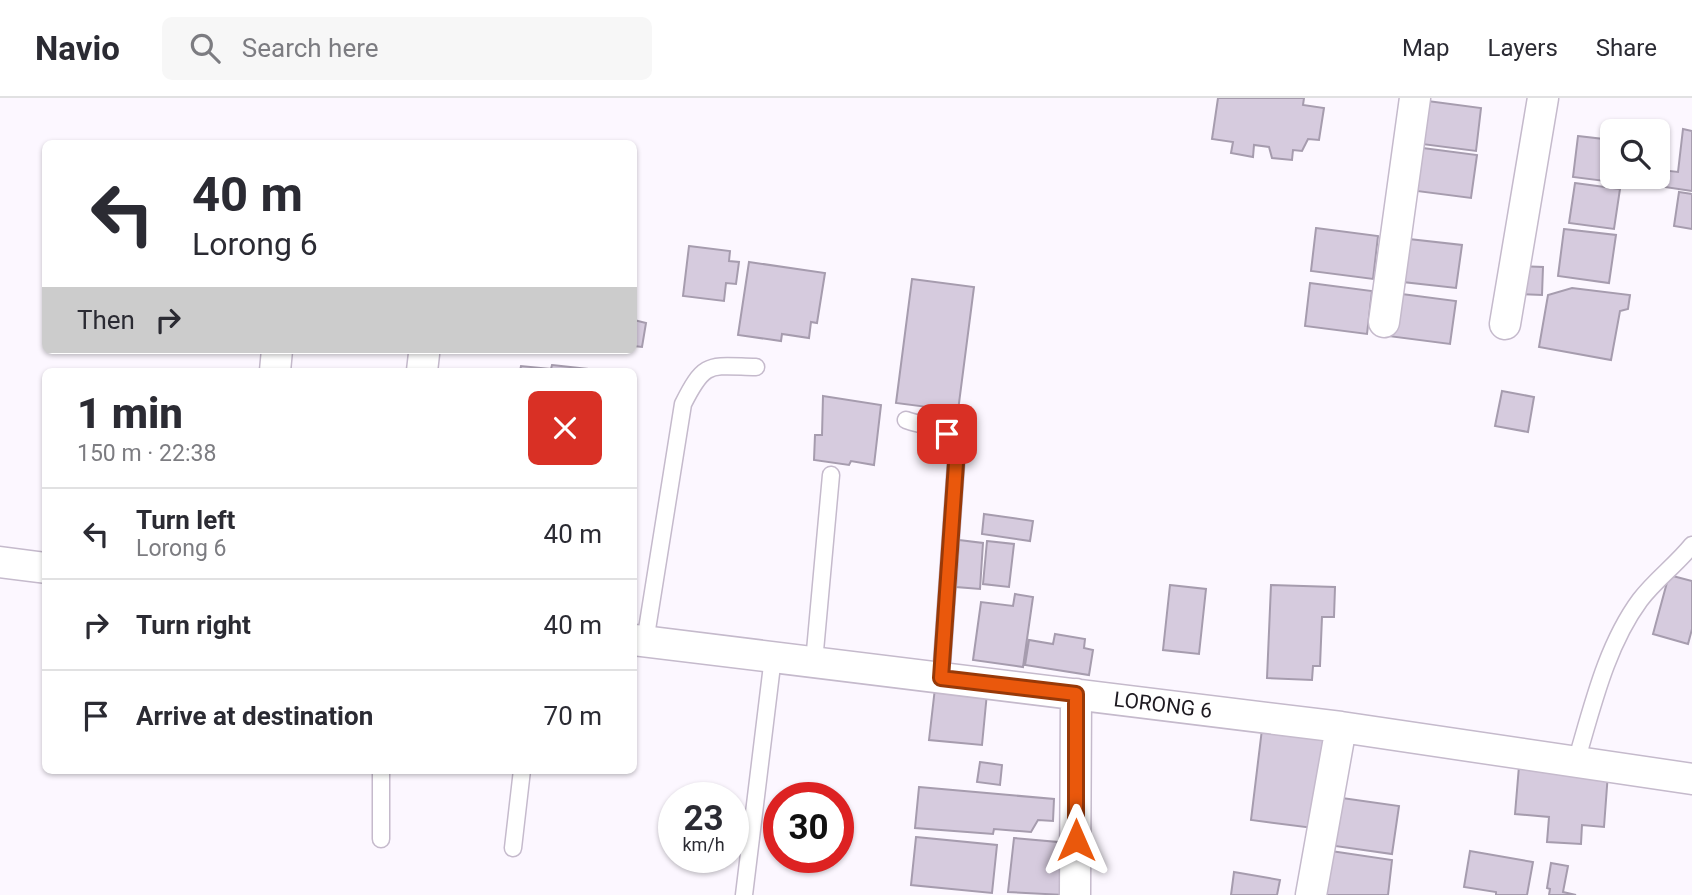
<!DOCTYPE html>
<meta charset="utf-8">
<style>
:root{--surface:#fff;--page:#f7f7f7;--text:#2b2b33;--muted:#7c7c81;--line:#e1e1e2}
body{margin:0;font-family:Roboto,sans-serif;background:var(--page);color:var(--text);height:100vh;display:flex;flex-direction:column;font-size:26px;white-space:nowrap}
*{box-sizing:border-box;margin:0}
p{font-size:23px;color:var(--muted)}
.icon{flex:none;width:38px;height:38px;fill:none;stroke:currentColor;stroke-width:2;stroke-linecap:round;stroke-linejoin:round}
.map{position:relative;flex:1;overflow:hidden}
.sheet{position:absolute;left:42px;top:270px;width:595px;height:406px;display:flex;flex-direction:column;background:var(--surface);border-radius:10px;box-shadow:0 2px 5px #0004}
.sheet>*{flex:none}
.hud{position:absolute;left:42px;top:42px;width:595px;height:214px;border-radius:10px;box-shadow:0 2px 5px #0004;background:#fff;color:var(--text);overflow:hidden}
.buttons{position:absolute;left:1600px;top:21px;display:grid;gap:14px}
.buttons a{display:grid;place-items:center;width:70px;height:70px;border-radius:10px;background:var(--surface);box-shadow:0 2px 5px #0004;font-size:35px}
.speed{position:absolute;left:658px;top:684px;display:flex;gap:14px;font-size:35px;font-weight:700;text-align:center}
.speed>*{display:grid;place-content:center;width:91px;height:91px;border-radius:50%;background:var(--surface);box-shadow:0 2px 5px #0004;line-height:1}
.speed small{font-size:18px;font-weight:400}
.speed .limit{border:10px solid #d22;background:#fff;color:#111}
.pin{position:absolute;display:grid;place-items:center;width:60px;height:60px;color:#fff;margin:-30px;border-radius:14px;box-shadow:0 4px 10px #0006}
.me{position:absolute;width:77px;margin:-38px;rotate:0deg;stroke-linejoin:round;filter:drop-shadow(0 0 5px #0008)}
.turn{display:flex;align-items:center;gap:24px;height:147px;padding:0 35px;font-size:32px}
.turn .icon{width:91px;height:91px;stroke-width:2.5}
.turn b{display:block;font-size:49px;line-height:60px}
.then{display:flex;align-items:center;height:66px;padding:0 35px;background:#0003;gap:14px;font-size:26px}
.round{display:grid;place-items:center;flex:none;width:74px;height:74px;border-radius:10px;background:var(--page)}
.overview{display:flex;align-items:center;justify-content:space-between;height:119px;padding:0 35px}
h1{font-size:42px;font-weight:800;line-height:52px}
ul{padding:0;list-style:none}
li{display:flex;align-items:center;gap:21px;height:91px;padding:0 35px;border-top:2px solid var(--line)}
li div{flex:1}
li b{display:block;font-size:26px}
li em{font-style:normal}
header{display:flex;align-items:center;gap:42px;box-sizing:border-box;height:98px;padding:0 35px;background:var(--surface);border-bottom:2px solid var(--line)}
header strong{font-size:33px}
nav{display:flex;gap:38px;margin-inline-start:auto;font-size:24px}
.search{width:490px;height:63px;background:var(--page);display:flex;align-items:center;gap:18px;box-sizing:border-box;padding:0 24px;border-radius:10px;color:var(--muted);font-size:26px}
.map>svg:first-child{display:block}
.building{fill:#d6cbde;stroke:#a69cae;stroke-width:2}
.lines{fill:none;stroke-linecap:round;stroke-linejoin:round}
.lane-casing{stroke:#c5bacc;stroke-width:19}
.street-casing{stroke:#c5bacc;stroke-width:33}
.lane{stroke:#fff;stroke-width:16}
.street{stroke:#fff;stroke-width:30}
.route-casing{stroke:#983908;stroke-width:18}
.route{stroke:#ea580c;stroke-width:12}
.labels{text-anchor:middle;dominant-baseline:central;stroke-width:5;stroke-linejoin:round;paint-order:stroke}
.street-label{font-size:21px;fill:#1f1b22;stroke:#fff}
</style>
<header>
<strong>Navio</strong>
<div class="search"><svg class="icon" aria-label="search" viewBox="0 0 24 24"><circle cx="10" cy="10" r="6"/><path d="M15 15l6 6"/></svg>Search here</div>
<nav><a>Map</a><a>Layers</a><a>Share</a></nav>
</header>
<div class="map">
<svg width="1692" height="797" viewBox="0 0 1692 797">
<rect width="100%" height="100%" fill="#fcf7ff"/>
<path class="building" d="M1218,0H1304L1303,7L1324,10L1319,42L1308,41L1302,53L1293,52L1292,62L1272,60L1269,49L1254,47L1253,59L1231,55L1233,44L1212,41Z
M1420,2L1481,10L1476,53L1414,45Z
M1683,31L1692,33V93L1658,88L1661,72L1678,74Z
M1578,38L1612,42V79H1629L1628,86L1573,79Z
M1415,49L1477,57L1471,100L1409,92Z
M1575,85L1620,91L1614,131L1569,125Z
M1679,94L1692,96V131L1674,128Z
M1316,130L1378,138L1373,181L1311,173Z
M1564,131L1616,137L1609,185L1558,178Z
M1400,140L1462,147L1456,190L1394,183Z
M689,148L730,153L729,163L739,164L736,186L726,185L724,203L683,198Z
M749,164L825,175L817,225L811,224L809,240L782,236L781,243L738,237Z
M1521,168L1543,169L1542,197L1519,196Z
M912,181L974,189L958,313L896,305Z
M1310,185L1372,193L1367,236L1305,228Z
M1572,190L1630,197L1628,211L1620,213L1611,262L1539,249L1548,197Z
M1394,195L1456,203L1450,246L1388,238Z
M634,222L646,225L642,249L634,248Z
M552,267L597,272V273H520L521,268L551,271Z
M1502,293L1534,299L1528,334L1495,328Z
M823,298L881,307L874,367L851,363L849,367L814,362L815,337H822Z
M984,416L1033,423L1030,443L982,436Z
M959,442L983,445L980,491L956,489Z
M987,443L1014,446L1009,489L983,486Z
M1669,477L1692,483V531L1688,546L1653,536Z
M1170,487L1206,491L1199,556L1163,552Z
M1271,487L1335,489L1334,519H1322L1320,568H1313L1312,582L1267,580Z
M1015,496L1033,499L1023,569L973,562L981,504L1013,508Z
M1055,536L1085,541L1084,550L1093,552L1089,577L1025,567L1029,542L1053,546Z
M935,590L987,595L982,647L929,642Z
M1262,631L1324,639L1313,730L1251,722Z
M980,664L1002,667L1000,687L977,684Z
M1519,668L1608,675L1604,729L1582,727L1581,746L1547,744L1549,719L1515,716Z
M919,689L1054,701L1053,723L1038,722L1031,734L994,731L993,736L915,730Z
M1342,700L1399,708L1392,756L1335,748Z
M916,739L997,747L992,795L911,787Z
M1014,740L1069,745L1064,797L1008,794Z
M1331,753L1392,762L1388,797H1325Z
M1470,753L1533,764L1527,797H1496V794L1464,789Z
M1551,765L1568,768L1563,794L1576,797H1549L1550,791L1547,790Z
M1234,774L1280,782L1277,797H1231Z"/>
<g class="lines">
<g class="lane-casing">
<path id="lane" d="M906,322C923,328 953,331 957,351L941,580
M645,544L683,306C705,262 709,268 756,269
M814,564L831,377
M1576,664C1592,610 1606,548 1640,502C1655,482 1676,467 1692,447
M381,741V672
M513,750L522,672
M744,797L773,559"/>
</g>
<g class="street-casing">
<path id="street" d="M1384,224L1415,0
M1505,226L1543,0
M275,273L277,252
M422,273L424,256
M0,464L46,470
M634,542L1341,629L1692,681
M1075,797L1076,596
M1311,797L1341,629"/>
</g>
<use href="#lane" class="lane"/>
<use href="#street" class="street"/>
</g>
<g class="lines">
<g class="route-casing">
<path id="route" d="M947,336L955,343L957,351L941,580L1076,596V742"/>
</g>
<use href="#route" class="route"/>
</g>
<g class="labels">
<g class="street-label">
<text transform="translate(1163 607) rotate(7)">LORONG 6</text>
</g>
</g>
</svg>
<div class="buttons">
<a><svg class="icon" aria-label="search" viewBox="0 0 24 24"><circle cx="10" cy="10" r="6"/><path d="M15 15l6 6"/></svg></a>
</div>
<div class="speed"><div>23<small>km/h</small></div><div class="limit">30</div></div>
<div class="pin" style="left:947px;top:336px;background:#d93025"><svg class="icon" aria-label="arrive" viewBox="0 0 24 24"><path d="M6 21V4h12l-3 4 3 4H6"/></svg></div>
<svg class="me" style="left:1076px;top:742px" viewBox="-20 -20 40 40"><path d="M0-17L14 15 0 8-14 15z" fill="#ea580c" stroke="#fff" stroke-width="4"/></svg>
<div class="hud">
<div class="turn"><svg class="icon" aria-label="left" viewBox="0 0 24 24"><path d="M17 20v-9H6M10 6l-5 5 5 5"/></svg><div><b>40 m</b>Lorong 6</div></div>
<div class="then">Then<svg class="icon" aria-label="right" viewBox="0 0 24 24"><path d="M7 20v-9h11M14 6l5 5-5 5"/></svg></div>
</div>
<section class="sheet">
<div class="overview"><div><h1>1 min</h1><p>150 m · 22:38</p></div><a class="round" style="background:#d93025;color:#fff"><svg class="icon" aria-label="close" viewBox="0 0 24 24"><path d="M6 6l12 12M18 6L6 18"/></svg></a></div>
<ul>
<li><svg class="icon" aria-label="left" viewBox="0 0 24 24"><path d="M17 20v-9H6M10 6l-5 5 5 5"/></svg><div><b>Turn left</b><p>Lorong 6</p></div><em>40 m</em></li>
<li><svg class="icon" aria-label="right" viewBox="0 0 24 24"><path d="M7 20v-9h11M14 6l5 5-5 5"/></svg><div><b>Turn right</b></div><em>40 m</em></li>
<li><svg class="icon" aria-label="arrive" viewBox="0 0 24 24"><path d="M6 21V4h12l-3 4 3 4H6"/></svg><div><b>Arrive at destination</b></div><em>70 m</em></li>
</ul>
</section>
</div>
